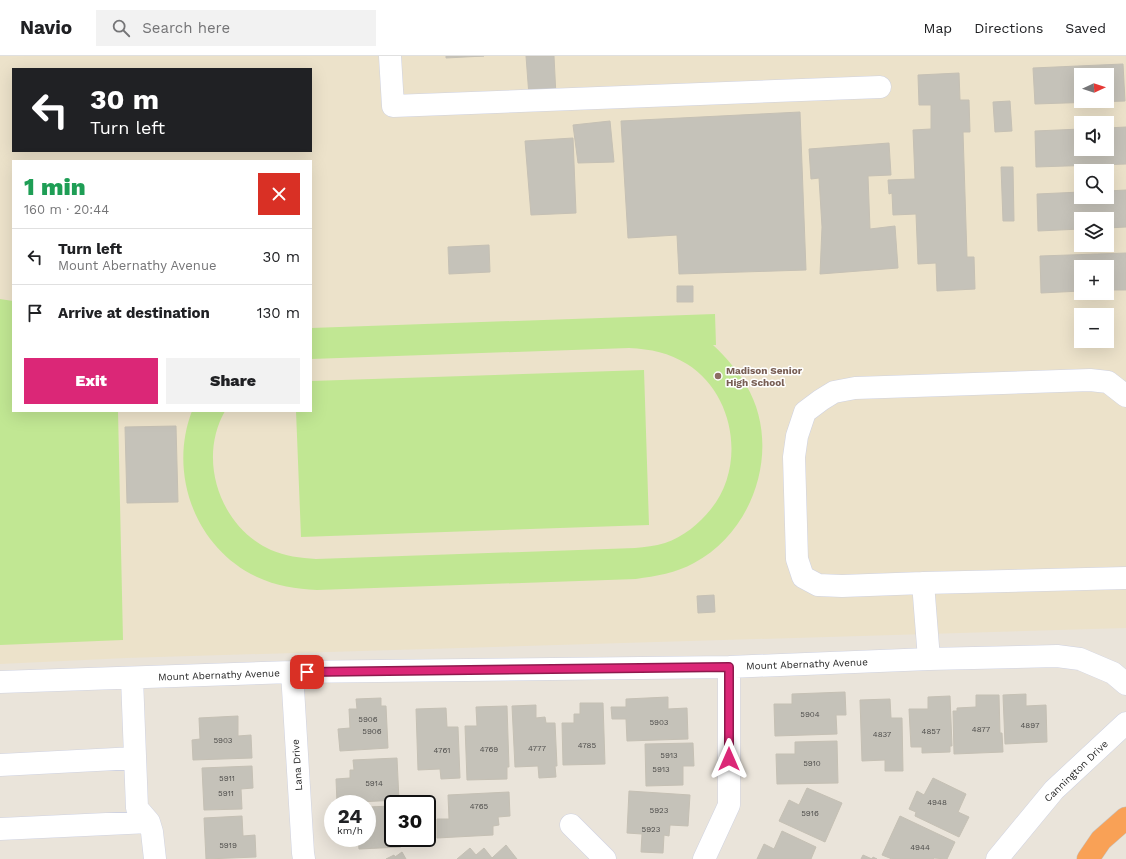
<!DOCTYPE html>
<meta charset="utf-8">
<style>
:root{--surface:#fff;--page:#f2f2f2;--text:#202124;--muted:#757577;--line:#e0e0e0;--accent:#db2777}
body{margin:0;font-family:"Work Sans",sans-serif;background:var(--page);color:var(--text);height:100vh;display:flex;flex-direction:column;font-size:15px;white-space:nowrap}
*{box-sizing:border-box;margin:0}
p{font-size:13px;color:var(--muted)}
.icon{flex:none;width:22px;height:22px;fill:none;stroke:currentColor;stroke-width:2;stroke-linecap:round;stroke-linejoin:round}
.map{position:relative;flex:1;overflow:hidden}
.panel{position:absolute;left:12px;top:104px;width:300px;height:252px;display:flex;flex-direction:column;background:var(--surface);border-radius:0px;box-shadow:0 4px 16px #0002}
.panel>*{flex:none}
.guide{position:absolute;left:12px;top:12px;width:300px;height:84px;border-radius:0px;box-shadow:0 4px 16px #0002;background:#202124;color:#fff;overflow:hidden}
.needle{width:26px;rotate:87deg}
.tools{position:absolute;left:1074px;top:12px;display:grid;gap:8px}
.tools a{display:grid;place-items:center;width:40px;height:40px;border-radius:0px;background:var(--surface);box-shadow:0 4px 16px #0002;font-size:20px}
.speed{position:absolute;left:324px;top:739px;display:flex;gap:8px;font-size:20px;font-weight:700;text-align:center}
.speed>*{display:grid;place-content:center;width:52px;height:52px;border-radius:50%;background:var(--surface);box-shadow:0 4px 16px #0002;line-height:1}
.speed small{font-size:10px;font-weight:400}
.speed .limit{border:2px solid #111;border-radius:6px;background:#fff;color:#111}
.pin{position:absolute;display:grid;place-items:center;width:34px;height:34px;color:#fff;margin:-17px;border-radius:8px;box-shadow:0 2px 6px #0006}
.me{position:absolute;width:44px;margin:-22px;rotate:0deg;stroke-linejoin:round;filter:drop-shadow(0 0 3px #0008)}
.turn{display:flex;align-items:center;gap:14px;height:84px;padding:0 12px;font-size:18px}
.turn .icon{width:52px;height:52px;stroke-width:2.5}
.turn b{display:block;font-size:28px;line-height:34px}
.round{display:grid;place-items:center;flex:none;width:42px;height:42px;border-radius:0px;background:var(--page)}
.headline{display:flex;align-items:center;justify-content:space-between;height:68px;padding:0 12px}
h1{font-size:24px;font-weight:800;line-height:30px;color:#1e9e55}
.action{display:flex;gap:8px;margin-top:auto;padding:8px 12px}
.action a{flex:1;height:46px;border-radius:0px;background:var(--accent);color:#fff;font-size:16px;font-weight:800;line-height:46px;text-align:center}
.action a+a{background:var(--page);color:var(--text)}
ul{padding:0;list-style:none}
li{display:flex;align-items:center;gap:12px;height:56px;padding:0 12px;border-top:1px solid var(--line)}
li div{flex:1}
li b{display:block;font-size:15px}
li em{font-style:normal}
header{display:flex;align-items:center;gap:24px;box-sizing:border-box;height:56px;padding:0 20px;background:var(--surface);border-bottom:1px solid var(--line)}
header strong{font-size:19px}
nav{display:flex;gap:22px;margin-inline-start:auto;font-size:14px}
.search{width:280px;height:36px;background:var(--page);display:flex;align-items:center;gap:10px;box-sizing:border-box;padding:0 14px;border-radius:0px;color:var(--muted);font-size:15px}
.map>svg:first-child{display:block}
.education{fill:#ece2ca;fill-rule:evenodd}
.pitch{fill:#c1e793}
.building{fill:#c5c2b9;stroke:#c5c0b4;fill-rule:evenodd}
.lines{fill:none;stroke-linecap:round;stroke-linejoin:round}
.minor-casing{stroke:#cfd2e1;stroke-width:23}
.highway-casing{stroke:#c3c3c3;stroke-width:23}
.minor{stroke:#fff;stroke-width:22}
.highway{stroke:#f9a156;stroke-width:22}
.route-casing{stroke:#8e194d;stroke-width:10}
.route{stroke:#db2777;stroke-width:7}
.education-dot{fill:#8d6e63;stroke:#fff;stroke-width:1.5}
.labels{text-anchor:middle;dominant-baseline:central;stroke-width:3;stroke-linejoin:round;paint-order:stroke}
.number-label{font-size:8px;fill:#4f4e4c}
.education-label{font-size:10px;font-weight:bold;fill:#785e54;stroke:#fff;text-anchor:start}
.street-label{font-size:10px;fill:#282828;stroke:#fff}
</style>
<header>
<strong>Navio</strong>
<div class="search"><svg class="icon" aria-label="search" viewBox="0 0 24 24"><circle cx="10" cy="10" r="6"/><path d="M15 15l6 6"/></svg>Search here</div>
<nav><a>Map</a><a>Directions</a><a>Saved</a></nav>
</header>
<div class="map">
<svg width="1126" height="803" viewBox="0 0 1126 803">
<rect width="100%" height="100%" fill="#eae4da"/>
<path class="education" d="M0,0H1126V572L126,602L0,608ZM13,13H311V95H13ZM1081,19H1107V45H1081ZM1081,67H1107V93H1081ZM13,105H311V355H13ZM1081,115H1107V141H1081ZM1081,163H1107V189H1081ZM1081,211H1107V237H1081ZM1081,259H1107V285H1081Z"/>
<path class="pitch" d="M0,243L13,245V355H118L123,584L0,589Z
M715,258L716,289H713C726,301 737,314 746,329C782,389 756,474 694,507C676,517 656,520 636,523L317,534C296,533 276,530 257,521C195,492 168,417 192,355H225C197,404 220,471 271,494C285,500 300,502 316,503L635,492C645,491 655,490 665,487C683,481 699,468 711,453C746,410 735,338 687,308C669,297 651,293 629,292L311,303V272Z
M644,314L649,469L301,481L296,355H311V325Z"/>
<path class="building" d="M446,0H484L446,2Z
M526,0H554L556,40H529Z
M1123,8L1125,45L1035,48L1033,12ZM1081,19H1107V45H1081Z
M959,17L960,44H969L970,76H963L967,201H974L975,233L937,235L936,207L918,208L916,158L893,159L892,137L889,138L888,124L915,123L913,74L931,73V49H919L918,19Z
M1010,45L1012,75L995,76L993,46Z
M800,56L806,214L679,218L677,179L628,182L621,65Z
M610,65L614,106L578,107L573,69Z
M1126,71V108L1036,111L1035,75L1081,73V93H1107V72Z
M573,82L576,157L531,159L525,85Z
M889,87L891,119L868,120L870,173L895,170L898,212L820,218L822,171L819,122L811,123L809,93Z
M1001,111H1013L1014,165H1003Z
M1126,134V171L1107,172V163H1081V173L1038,175L1037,138L1081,136V141H1107V135Z
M489,189L490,216L449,218L448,191Z
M1126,197V234H1107V211H1081V235L1041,237L1040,200Z
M677,230H693V246H677Z
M176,370L178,446L127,447L125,371Z
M714,539L715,556L698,557L697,540Z
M845,636L846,659H836L837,678L775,680L774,648H792V638Z
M1026,638V650L1046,649L1047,686L1005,688L1003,639Z
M976,639H999L1000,677H1002L1003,696L954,698L953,655H957V652L976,651Z
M950,640L952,690H950V696L922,697V691H911L909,653H928V641Z
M668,641V653L687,652L688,683L627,685L626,663H612L611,651H626V643Z
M381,642V650H386L388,692L340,695L338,673L350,672L349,653H357L356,643Z
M890,643L891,662H902L903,715H885V704L862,705L860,644Z
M580,647H603L605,708L563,709L562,667H574V658H580Z
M536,649V662L545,661L546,667H555L557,710H555L556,721L539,722L538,710L515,711L512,650Z
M507,650L509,711H507V723L467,724L465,670H477L476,651Z
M446,652L447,671H458L460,722L441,723L440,713L418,714L416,653Z
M238,660V680L251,679L252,702L193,704L192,684L200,683L199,662Z
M837,685L838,727L777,728L776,698H795V686Z
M693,687L694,710H683V729L646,730L645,688Z
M397,702L399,744L337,747L336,723L350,722V714H354L353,704Z
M252,710L253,732L241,733L242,753L204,754L202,712Z
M933,722L966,738L958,756L969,761L959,781L915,760L916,756L909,753L917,735L924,739Z
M807,732L842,747L825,786L779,765L789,744L799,749Z
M629,735L690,739L688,770L670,769L669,780L664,779L663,797L641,796L642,778L627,777Z
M509,736L510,760L498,761L499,769L493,770V779L437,782V763H449L448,739Z
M393,750V782H401V791L359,793L358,782H367V751Z
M242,760L243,780L255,779L256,801L206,803L204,762Z
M900,760L955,786L947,803L934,802L933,803H892L882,799Z
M782,775L816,791L811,803H757L764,788L774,793Z
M506,789L517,803H457L470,792L476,799L484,792L492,802Z
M402,796L406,803H386L394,799L395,801Z
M863,799L872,803L873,801L877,803H861Z"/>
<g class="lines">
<g class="minor-casing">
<path id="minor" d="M390,0L393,50L880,31
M1126,340L1108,326L1090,324L855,332L834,336L821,344L805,356L797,380L794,401L797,503L803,521L818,529L842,530L923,527L1126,522
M923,527L929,603
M292,616L303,797L304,803
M132,622L137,752L149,766L152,776L155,803
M0,626L292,616L729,611L929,603L1057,600L1080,603L1113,617L1126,628
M0,709L135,702
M571,769L605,803
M0,773L149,766
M704,803L729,749V611
M997,803L1054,734L1126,667"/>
</g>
<g class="highway-casing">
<path id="highway" d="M1088,803L1101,784L1126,762"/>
</g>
<use href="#minor" class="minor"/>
<use href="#highway" class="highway"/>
</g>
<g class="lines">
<g class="route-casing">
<path id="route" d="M307,616L729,611V703"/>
</g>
<use href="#route" class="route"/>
</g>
<circle class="education-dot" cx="718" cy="320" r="4"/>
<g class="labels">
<g class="number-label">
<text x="810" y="658">5904</text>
<text x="368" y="663">5906</text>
<text x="659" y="666">5903</text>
<text x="1030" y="669">4897</text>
<text x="981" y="673">4877</text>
<text x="372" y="675">5906</text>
<text x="931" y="675">4857</text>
<text x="882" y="678">4837</text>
<text x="223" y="684">5903</text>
<text x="587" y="689">4785</text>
<text x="537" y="692">4777</text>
<text x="489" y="693">4769</text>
<text x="442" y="694">4761</text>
<text x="669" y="699">5913</text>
<text x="812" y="707">5910</text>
<text x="661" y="713">5913</text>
<text x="227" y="722">5911</text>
<text x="374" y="727">5914</text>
<text x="226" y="737">5911</text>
<text x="937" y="746">4948</text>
<text x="479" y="750">4765</text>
<text x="659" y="754">5923</text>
<text x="810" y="757">5916</text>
<text x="651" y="773">5923</text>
<text x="228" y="789">5919</text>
<text x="920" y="791">4944</text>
</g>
<g class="education-label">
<text x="726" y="314">Madison Senior<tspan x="726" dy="12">High School</tspan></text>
</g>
<g class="street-label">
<text transform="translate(807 608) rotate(-2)">Mount Abernathy Avenue</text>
<text transform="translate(219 619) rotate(-2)">Mount Abernathy Avenue</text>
<text transform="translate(297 709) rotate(-94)">Lana Drive</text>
<text transform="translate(1076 715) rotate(-44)">Cannington Drive</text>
</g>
</g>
</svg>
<div class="tools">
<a><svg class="needle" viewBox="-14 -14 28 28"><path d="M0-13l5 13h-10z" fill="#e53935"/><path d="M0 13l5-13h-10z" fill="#757577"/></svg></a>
<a><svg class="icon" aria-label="sound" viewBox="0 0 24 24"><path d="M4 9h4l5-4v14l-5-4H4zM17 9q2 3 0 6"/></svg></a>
<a><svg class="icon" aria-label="search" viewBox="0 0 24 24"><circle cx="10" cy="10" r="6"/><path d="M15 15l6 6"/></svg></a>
<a><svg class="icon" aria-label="layers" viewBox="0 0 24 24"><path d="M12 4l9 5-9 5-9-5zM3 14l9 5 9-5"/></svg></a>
<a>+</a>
<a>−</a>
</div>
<div class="speed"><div>24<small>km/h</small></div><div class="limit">30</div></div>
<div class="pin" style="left:307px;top:616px;background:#d93025"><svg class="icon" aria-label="arrive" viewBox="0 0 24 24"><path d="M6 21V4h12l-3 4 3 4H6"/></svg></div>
<svg class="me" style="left:729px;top:703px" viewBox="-20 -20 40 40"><path d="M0-17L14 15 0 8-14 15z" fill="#db2777" stroke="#fff" stroke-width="4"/></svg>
<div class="guide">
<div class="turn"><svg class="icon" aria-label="left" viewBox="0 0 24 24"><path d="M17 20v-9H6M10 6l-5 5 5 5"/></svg><div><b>30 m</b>Turn left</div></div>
</div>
<section class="panel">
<div class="headline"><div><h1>1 min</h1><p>160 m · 20:44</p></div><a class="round" style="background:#d93025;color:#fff"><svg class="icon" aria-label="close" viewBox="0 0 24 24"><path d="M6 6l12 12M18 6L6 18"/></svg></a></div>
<ul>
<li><svg class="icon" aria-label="left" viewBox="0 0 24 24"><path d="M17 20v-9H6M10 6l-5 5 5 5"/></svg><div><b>Turn left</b><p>Mount Abernathy Avenue</p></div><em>30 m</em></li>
<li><svg class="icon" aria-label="arrive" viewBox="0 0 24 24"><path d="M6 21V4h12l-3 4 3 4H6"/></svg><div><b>Arrive at destination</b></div><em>130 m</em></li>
</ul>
<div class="action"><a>Exit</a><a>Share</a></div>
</section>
</div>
